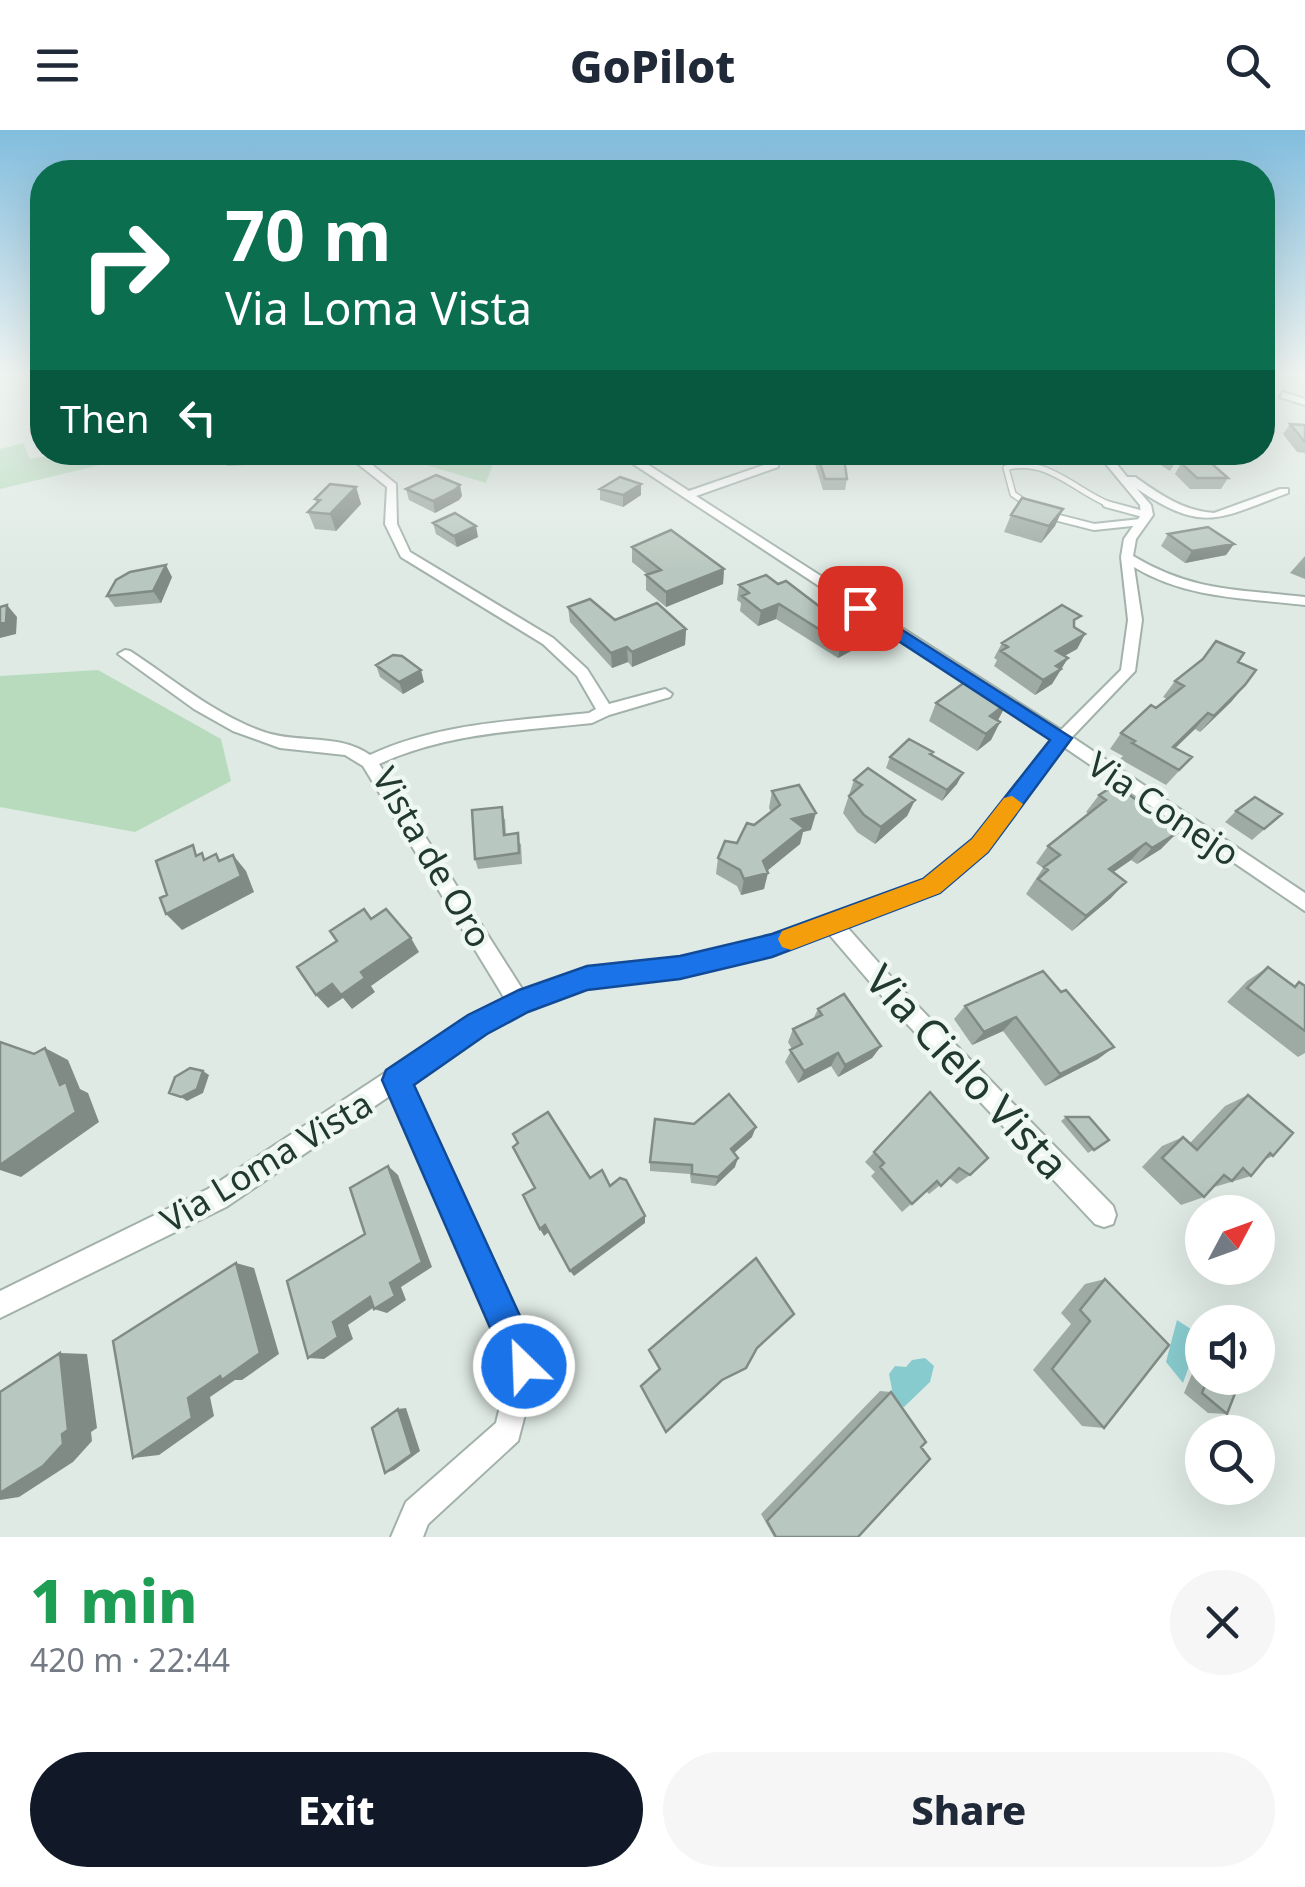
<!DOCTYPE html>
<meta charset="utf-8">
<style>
:root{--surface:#fff;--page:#f6f6f7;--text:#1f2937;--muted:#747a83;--accent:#111827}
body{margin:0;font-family:"Noto Sans",sans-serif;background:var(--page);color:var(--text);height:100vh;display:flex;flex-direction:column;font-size:38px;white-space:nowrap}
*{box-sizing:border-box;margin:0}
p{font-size:32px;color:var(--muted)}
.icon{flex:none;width:55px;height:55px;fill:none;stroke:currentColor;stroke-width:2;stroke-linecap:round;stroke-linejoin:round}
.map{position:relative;height:1407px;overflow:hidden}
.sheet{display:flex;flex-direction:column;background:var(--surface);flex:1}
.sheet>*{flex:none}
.guide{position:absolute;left:30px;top:30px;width:1245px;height:305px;border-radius:40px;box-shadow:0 10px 40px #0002;background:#0b6e4f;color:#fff;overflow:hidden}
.needle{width:65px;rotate:49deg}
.controls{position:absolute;left:1185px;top:1065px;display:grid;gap:20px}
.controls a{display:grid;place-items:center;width:90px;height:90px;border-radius:50%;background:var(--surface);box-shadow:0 10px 40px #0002;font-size:50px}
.pin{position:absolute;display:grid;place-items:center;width:85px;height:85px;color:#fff;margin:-42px;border-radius:20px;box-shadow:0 5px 15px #0006}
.me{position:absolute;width:110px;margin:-55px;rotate:336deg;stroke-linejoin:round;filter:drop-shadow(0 0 8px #0008)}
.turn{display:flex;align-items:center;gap:35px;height:210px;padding:0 30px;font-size:45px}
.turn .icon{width:130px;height:130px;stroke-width:2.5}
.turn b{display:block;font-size:70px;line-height:85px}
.then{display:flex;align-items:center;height:95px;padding:0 30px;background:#0003;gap:20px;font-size:38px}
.round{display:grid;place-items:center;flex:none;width:105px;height:105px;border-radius:52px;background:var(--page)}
.summary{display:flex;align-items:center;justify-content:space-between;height:170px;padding:0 30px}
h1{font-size:60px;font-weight:800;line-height:75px;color:#1e9e55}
.primary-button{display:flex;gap:20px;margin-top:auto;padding:20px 30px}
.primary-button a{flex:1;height:115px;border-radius:60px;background:var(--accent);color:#fff;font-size:40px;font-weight:800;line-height:115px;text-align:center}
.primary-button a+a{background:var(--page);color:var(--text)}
header{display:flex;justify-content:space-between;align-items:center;height:130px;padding:0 30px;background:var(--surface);font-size:45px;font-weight:800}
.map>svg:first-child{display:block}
.green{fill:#b8dbbe}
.water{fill:#88cbce}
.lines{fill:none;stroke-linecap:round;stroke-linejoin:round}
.service-far1-casing{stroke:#a2b1aa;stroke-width:8}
.service-casing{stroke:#a2b1aa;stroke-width:10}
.minor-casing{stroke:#a2b1aa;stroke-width:4}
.service-far1{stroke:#fff;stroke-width:5}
.service{stroke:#fff;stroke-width:6}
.minor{fill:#fff;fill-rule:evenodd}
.wall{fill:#9eaba4}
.shaded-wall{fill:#818b86}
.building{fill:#b8c7bf;stroke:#818b86;stroke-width:2.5}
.route{fill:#1a73e8;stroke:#114b97;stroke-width:2.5}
.slow{fill:#f59e0b}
.labels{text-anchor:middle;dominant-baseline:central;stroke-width:9;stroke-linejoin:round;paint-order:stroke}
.street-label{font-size:35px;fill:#213930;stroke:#eff7f2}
.near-street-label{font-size:42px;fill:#213930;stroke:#eff7f2}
</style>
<header><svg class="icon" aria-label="menu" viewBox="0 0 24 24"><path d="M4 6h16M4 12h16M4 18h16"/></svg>GoPilot<svg class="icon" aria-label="search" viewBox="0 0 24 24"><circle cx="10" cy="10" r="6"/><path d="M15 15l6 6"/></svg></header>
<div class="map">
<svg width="1305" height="1407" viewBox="0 0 1305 1407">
<rect width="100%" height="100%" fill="#dfeae4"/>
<path class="green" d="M23,313L30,329L62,323H150L0,359V319Z
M386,323H497L486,353Z
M98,540L221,609L231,651L135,702L0,677V546Z"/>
<path class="water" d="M1177,1190L1200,1205L1183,1253L1166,1232Z
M925,1228L934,1236L930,1252L904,1277L894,1270L889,1244L895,1236L906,1237L912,1230Z"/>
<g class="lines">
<g class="service-far1-casing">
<path id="service-far1" d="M1029,375L1013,364L1006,338C1046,325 1077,363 1113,376"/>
</g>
<g class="service-casing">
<path id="service" d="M1106,374L1147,385
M1051,386L1094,397L1141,392"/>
</g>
<g class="minor-casing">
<path id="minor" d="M1283,262L1305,269V275L1280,267Z
M333,322L361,326L396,354L397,394L410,422L553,508L587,539L609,574L665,559L672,564L670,567L609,585L592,593C519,601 446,603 379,634L524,862L587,839L680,828L772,806L925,751L974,710L1052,609L615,322H628L689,361L770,333H778V337L696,366L1061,600L1121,540L1128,490L1121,427L1124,409L1141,385L1140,375L1096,322H1107L1127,347H1135C1159,364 1183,381 1214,383L1280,359H1288V363C1218,389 1203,404 1136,358L1151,375L1153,385L1136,409L1133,426C1193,462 1238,459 1305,467V475C1246,468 1187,469 1134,437L1142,490L1135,541L1072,607L1305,763V781L1064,617L986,720L939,761L846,796L908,866L1113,1076L1116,1085L1113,1094L1104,1097L1095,1094L894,880L828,803C780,821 732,836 681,846C649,852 614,849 583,859C517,880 466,914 409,953L538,1235L518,1311L428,1394L423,1407H391L406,1372L496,1293L510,1235L391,965L226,1077L0,1188V1161L208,1059L470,887L505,869L363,636L345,625L280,618L233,601L194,579L118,524L125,520L130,521C173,549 215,585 264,602C299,614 339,603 370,625C439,593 514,591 589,583L596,579L577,546L543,514L401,427L385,394L387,357L353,330L344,328L228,334L223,331L228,328Z"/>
</g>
<use href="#service-far1" class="service-far1"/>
<use href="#service" class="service"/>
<use href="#minor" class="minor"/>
</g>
<path class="wall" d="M1290,294L1305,295V323L1297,322L1283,304Z
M1139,322H1177L1180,325L1170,341Z
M817,323L847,349L845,360H823L815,334Z
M1181,333L1228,348L1221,359H1190L1175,344Z
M356,357L361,374L336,401L315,399L308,382L317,373L315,369Z
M406,359L462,366L459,370L435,383L409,370Z
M600,359L641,365L623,377L600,370Z
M1011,385L1055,396L1041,413L1004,402Z
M433,393L478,407L457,417L436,404Z
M1168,404L1234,414L1226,425L1185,433L1161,416Z
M632,417L724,439L723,454L666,477L646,460V445H648L632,432Z
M1305,426V449L1290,443Z
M766,445L853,520L838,528L776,489L758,496L740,481L741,473L737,470L739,455Z
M172,447L161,473L115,477L107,466Z
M568,477L615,490L686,499L685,515L632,537L628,532L612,538L570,492Z
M1074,497L1085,504L1077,519L1064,526L1068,528L1052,554L1035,565L994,536L997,530L994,528L1002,513Z
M1238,532L1245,555L1231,572L1200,602L1195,599L1175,618L1192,627L1166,655L1120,629L1123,626L1110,619L1121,603L1167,569L1163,567L1175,551Z
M376,535L424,552L403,564L380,547Z
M1007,567L1005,572L1007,573L998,590L1000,592L991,610L977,621L929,591L936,573Z
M933,622L931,625L957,654L942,671L886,638L890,627Z
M854,650L915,670L907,686L875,714L857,702L843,683Z
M772,661L811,700L803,702L800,714L767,741L764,759L741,765L737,756L716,744L718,728L737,713L754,695L771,682L769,678Z
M1099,665L1169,697L1161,719L1137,734L1131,730L1113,742L1111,768L1072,801L1026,764L1043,738L1036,733L1048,716L1089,684L1086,682Z
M1236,681L1282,684L1252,710L1225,692Z
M505,688L506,704L521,714L522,734L478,739L475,729Z
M1268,837L1294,856L1299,852L1305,856V923L1298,927L1227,872L1247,851Z
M1061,862L1114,917L1098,929L1045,956L1003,901L972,915L954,889L965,876Z
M818,879L881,916L872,928L838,947L831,936L798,953L785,932L792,919L788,912L793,899L813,889Z
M930,962L970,1045L957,1054L949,1048L929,1064L926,1061L902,1082L871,1046L875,1042L865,1032Z
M1248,965L1273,1026L1264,1030L1251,1046L1211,1058L1204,1067L1181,1075L1142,1037L1162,1016L1183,1007L1190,1013L1225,976Z
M1066,987L1109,1010L1088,1023L1061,991Z
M752,1007L734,1023L735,1037L715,1056L691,1053L690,1044L650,1041V1032Z
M1105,1149L1104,1298L1082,1296L1033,1240L1071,1194L1061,1183L1085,1154Z
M1202,1220V1248H1241L1227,1284L1208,1283L1184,1263Z
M880,1261L891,1262L858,1407H774L761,1384Z"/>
<path class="shaded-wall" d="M729,322H744L729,327Z
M641,354V365L623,377V365Z
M460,355L462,366L459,370L435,383L433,371Z
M356,357L361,374L336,401L330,384Z
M1063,379L1055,396L1041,413L1049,396Z
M476,396L478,407L457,417L454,406Z
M1234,414L1226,425L1185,433L1192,421Z
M166,435L172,447L161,473L153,461Z
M724,439L723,454L666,477V462Z
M779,474L776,489L758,496L761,481Z
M7,475L17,487L16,504L0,508V494Z
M686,499L685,515L632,537V522Z
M1085,504L1077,519L1047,536L1056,521Z
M857,505L853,520L838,528L841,513Z
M627,517L628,532L612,538L611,523Z
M1068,528L1052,554L1035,565L1043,550L1056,536Z
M421,540L424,552L403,564L399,552Z
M1245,555L1231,572L1200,602L1214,586Z
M1007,567L1002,577L1007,573L998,590L981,604L990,586Z
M1208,583L1195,599L1160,633L1173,617Z
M1000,592L991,610L977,621L986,604Z
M963,643L957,654L942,671L947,660Z
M915,670L907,686L875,714L881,697Z
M816,683L811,700L803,702L800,714L763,744L768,743L764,759L741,765L744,749L763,731L792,689Z
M1177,703L1161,719L1137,734L1152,718Z
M1146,713L1131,730L1095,755L1109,739Z
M233,725L246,741L254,762L182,800L166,784Z
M1126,752L1111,768L1072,801L1086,786Z
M411,808L419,822L371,856L375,862L352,879L343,868L328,878L316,865L332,854L361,842Z
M1016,887L1003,901L972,915L984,902Z
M881,916L872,928L838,947L845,935Z
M1114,917L1098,929L1045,956L1060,944Z
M45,918L68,930L80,959L88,963L99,992L21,1047L0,1040V1035L60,955Z
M838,923L831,936L798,953L804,941Z
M203,941L209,945L203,963L187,971L181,967Z
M756,997L752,1007L728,1028L731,1019Z
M738,1028L735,1037L715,1056L718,1047Z
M388,1036L398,1045L432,1137L401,1157L406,1170L387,1183L374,1179Z
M645,1086V1093L574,1146L570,1141Z
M545,1095L550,1101L544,1106L540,1099Z
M236,1133L254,1138L279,1224L242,1250H235L210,1267L214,1286L159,1325L133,1328L188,1268Z
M370,1167L383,1171L348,1195L353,1209L324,1229L308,1228L333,1192Z
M60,1223L87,1224L97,1298L91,1302L92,1311L73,1332L19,1367L0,1370V1363Z
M406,1278L420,1321L394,1340L385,1343L398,1279Z"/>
<path class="building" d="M1290,294L1305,295V311H1304Z
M1163,322H1177L1180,325L1176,330Z
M817,323L839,324L844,328L847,349H825Z
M1181,333H1211L1228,348H1197Z
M436,345L460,355L456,359L433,371L406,359Z
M620,347L641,354L623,365L600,359Z
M330,354L356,357L330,384L308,382L320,370L315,369Z
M1022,368L1063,379L1049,396L1011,385Z
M455,383L476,396L454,406L433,393Z
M1208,397L1234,414L1192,421L1168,404Z
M671,400L724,439L666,462L646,445L661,440L632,417Z
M166,435L153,461L107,466L116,450L130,442Z
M766,445L778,454L786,451L857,505L841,513L779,474L761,481L742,466L749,463L739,455Z
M590,469L615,490L657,473L686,499L632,522L627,517L611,523L568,477Z
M7,475L6,492L0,494V477Z
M1062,475L1081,486L1074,490V497L1085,504L1056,521L1068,528L1056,536L1061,539L1043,550L1001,521L1008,517L1002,513Z
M1216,511L1244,523L1238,532L1256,540L1245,555L1214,586L1208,583L1173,617L1192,627L1179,640L1132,613L1135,611L1121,603L1151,575L1156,578L1184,556L1175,551L1203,529Z
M393,525L402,526L421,540L399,552L376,535Z
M972,547L1007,567L1003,570L1007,573L990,586L1000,592L986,604L936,573Z
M909,609L933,622L930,624L963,643L947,660L890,627Z
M868,638L915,670L881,697L864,685L849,666L862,655L854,650Z
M799,655L816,683L792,689L804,698L763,731L768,743L744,749L740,740L718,728L725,711L737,713L747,693L754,695L780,675L772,661Z
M1115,655L1171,694L1169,696L1177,703L1152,718L1146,713L1109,739L1126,752L1086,786L1038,749L1048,740L1044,737L1060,725L1048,716L1106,670L1099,665Z
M1255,667L1282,684L1264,699L1236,681Z
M502,677L504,705L518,703L519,723L475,729L472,680Z
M193,715L196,726L202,723L204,730L216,724L219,731L233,725L241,746L166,784L160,768L167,765L156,731Z
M364,779L371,789L386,779L411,808L361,842L365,848L341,865L332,854L316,865L297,837L337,811L330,801Z
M1268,837L1295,857L1299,852L1305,856V901L1247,858Z
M1043,841L1061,862L1066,860L1114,917L1060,944L1016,887L984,902L965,876Z
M844,864L881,916L845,935L838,923L804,941L790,920L802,914L793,899L822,885L818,879Z
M0,912L34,924L45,918L60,955L66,952L76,982L0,1035Z
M190,938L203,941L197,959L181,967L169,963L175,947Z
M930,962L988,1028L970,1045L959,1038L941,1056L937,1051L912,1074L880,1037L884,1033L874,1022Z
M729,964L756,997L731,1019L738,1028L718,1047L692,1044V1035L650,1032L655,989L694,994Z
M1248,965L1293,1003L1273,1026L1270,1023L1251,1046L1243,1038L1232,1051L1224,1045L1204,1067L1162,1028L1183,1007L1197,1020Z
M548,982L590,1048L602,1040L610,1056L620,1048L626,1050L645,1086L570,1141L545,1095L540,1099L523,1065L535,1058L513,1017L518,1013L513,1004Z
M1066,987H1089L1109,1010L1094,1020Z
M388,1036L422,1132L390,1153L395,1166L374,1179L370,1167L333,1192L338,1207L308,1228L287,1151L365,1104L350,1058Z
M756,1128L794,1184L757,1218L746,1238L722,1250L666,1302L641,1256L660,1239L649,1220Z
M236,1133L260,1223L222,1250L220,1246L188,1268L192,1288L133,1328L113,1211Z
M1105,1149L1169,1215L1104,1298L1052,1239L1090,1191L1080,1180Z
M60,1223L68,1300L62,1304L63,1314L43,1336L0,1363V1262Z
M1208,1248H1241L1227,1284L1202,1263Z
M891,1262L926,1312L921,1317L930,1329L858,1407H776L767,1391Z
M398,1279L412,1324L385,1343L372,1298Z"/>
<linearGradient id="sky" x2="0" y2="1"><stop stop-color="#81bdde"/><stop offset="0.55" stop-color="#f1f6f3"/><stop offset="1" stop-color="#f1f6f3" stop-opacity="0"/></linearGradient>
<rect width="1305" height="442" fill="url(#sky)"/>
<path class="route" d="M860,473L1072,608L988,722L940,763L772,827L680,849L587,860L528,882L487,904L414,955L543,1236L537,1248L524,1254L512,1248L382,950L386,940L468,885L519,860L587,836L680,826L772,804L923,749L972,709L1050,610L854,482V475Z"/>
<path class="slow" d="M1012,666L1023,674L1019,680L988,722L940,763L791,820L782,817L778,809L782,801L923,749L972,709L1004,668Z"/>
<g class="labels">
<g class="street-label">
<text transform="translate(1164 678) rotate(34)">Via Conejo</text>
<text transform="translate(433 727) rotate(60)">Vista de Oro</text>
<text transform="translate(266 1031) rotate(-31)">Via Loma Vista</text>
</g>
<g class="near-street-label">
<text transform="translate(968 941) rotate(47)">Via Cielo Vista</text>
</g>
</g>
</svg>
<div class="controls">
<a><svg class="needle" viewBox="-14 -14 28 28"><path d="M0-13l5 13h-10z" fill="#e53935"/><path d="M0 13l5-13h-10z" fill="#747a83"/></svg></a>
<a><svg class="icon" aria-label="sound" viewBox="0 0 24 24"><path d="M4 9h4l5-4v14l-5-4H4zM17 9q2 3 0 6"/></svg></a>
<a><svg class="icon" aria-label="search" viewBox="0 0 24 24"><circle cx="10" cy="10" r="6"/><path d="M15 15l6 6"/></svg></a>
</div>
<div class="pin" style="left:860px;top:478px;background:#d93025"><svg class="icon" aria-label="arrive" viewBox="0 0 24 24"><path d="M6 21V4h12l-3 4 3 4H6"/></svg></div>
<svg class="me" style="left:524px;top:1236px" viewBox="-20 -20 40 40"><circle r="17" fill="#1a73e8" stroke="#fff" stroke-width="3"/><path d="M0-11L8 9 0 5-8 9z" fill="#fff"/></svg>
<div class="guide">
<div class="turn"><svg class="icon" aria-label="right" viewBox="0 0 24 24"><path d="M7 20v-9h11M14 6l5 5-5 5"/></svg><div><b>70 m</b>Via Loma Vista</div></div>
<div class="then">Then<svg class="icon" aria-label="left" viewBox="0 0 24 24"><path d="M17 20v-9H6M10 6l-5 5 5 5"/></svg></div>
</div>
</div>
<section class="sheet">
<div class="summary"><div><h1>1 min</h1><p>420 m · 22:44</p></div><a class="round"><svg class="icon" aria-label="close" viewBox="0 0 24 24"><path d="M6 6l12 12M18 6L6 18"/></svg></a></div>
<div class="primary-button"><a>Exit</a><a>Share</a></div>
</section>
